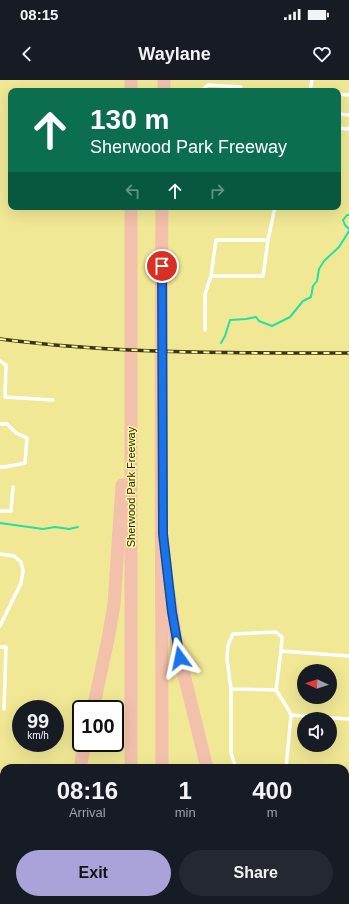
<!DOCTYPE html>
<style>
:root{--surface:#171b24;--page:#242831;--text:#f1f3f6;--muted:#9ea1a6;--accent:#a9a3da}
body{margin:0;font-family:Arial,sans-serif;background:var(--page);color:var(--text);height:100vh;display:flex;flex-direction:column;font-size:15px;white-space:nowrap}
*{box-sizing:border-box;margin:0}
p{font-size:13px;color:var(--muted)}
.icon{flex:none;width:22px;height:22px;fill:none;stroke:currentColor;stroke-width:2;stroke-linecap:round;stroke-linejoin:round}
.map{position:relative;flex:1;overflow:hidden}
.details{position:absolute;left:0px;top:684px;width:349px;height:140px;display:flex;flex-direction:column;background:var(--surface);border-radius:12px 12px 0 0;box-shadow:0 4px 16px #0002}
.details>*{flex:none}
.hud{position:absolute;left:8px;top:8px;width:333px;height:122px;border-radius:8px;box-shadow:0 4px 16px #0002;background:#0b6e4f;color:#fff;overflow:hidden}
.needle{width:26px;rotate:273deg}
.buttons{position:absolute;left:297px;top:584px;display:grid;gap:8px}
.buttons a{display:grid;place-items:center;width:40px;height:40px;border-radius:50%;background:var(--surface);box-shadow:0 4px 16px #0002;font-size:20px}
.speed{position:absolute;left:12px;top:620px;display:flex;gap:8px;font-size:20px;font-weight:700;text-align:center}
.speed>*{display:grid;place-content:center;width:52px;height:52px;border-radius:50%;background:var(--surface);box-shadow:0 4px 16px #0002;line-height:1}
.speed small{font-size:10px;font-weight:400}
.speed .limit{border:2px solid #111;border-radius:6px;background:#fff;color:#111}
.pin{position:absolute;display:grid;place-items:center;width:34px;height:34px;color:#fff;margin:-17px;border:2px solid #fff;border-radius:50%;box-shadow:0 1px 4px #0007}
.me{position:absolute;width:44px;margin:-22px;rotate:348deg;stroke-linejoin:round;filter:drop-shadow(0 0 3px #0008)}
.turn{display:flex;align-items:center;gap:14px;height:84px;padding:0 16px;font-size:18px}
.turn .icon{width:52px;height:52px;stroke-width:2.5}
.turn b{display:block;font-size:28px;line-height:34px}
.lanes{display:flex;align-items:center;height:38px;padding:0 16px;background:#0003;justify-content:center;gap:20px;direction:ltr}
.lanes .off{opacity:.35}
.eta{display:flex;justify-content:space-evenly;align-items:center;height:68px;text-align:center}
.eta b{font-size:24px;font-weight:600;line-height:28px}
.action{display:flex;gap:8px;margin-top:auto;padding:8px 16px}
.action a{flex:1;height:46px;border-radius:24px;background:var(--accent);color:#111;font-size:16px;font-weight:600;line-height:46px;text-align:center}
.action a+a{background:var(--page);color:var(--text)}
.status{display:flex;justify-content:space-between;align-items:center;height:28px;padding:0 20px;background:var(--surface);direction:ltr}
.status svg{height:11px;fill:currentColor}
header{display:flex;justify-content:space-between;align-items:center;height:52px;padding:0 16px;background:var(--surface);font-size:18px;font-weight:600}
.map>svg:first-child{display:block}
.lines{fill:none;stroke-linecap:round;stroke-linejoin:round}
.stream{stroke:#1fe2a2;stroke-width:2}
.lane{stroke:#fff;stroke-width:3.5}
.secondary{stroke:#fbece6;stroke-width:10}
.highway{stroke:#f3c0ab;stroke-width:13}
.rail-casing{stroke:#393511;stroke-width:3.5}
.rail{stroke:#fef6a1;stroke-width:2;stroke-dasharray:6;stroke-linecap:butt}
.route-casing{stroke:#114b97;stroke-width:10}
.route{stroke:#1a73e8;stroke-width:7}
.labels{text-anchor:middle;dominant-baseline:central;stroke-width:3;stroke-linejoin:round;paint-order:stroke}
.street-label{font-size:11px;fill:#221e00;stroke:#fef6a1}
</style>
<div class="status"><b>08:15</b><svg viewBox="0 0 49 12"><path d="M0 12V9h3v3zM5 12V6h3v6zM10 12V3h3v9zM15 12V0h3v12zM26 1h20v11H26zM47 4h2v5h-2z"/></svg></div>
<header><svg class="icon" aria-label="back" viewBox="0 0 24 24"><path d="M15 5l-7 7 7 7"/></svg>Waylane<svg class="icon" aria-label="heart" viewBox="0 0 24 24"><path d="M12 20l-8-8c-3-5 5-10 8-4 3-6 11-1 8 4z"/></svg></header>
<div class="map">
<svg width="349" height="824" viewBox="0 0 349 824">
<rect width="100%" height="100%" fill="#f1e895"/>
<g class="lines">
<path class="stream" d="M349,135H347L343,140L345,145L349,149
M221,263L225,256L230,240L246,239L256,237L259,241L272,246L290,237L303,221L311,217L313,206L317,201L319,189L324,181L339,167L349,151
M0,443L43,449L55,447L69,449L78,447"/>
<path class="lane" d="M286,10V11
M201,11L208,5L241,7
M310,11L312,0
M338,14L349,15
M338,34L349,35
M338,48L347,49L349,48
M211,196H263L268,160L275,127
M205,250V214L211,196L216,160H268
M0,281L6,285L5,317L53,320
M0,344H7L16,353L27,358L25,383L5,387H0
M0,431H11L13,407
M0,474L14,476L21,482L23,491L21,503L0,546
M0,567H6L4,629
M281,571L349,576
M231,609L276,610L288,629L291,635L286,688
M291,635L349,639
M236,688L231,673V609L227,579L228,565L233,554L276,552L282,557L281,571L276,610
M345,710H349
M345,754L349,755"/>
<path class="secondary" d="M0,761L4,762
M345,779L349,780"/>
<path class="highway" d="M131,11V0
M164,11V0
M169,514L177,566L207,688
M93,629L108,559L114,525L122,405
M80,688L85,663
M131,688V127
M162,688C162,501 160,314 162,127
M76,820L77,824
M131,824V820
M161,824V820
M217,824L218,820"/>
<g class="rail-casing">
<path id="rail" d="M0,259C116,274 232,273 349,273"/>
</g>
<use href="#rail" class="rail"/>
</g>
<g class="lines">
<g class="route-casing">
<path id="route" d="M162,186L163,454L172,532L180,578"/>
</g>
<use href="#route" class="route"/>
</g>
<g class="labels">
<g class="street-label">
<text transform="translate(131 407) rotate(-90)">Sherwood Park Freeway</text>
</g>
</g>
</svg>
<div class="buttons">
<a><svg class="needle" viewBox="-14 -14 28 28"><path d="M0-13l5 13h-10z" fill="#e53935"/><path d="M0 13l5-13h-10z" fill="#9ea1a6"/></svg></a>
<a><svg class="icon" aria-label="sound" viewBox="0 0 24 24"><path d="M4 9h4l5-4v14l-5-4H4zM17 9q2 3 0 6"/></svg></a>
</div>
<div class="speed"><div>99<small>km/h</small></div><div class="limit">100</div></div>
<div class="pin" style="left:162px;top:186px;background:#d93025"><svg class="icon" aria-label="arrive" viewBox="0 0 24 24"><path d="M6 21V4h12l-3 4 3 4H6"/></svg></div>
<svg class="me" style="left:180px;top:578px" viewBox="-20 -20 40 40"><path d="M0-17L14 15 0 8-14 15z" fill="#1a73e8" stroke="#fff" stroke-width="4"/></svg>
<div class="hud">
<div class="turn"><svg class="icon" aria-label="ahead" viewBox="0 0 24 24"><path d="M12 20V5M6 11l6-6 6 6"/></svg><div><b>130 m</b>Sherwood Park Freeway</div></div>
<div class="lanes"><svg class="icon off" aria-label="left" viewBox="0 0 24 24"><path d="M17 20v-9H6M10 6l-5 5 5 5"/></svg><svg class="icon" aria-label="ahead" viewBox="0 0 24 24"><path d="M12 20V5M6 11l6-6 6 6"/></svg><svg class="icon off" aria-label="right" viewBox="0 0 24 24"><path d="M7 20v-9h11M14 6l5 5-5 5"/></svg></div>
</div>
<section class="details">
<div class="eta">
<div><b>08:16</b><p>Arrival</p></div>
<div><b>1</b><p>min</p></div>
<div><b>400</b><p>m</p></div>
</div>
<div class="action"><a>Exit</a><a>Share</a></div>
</section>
</div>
